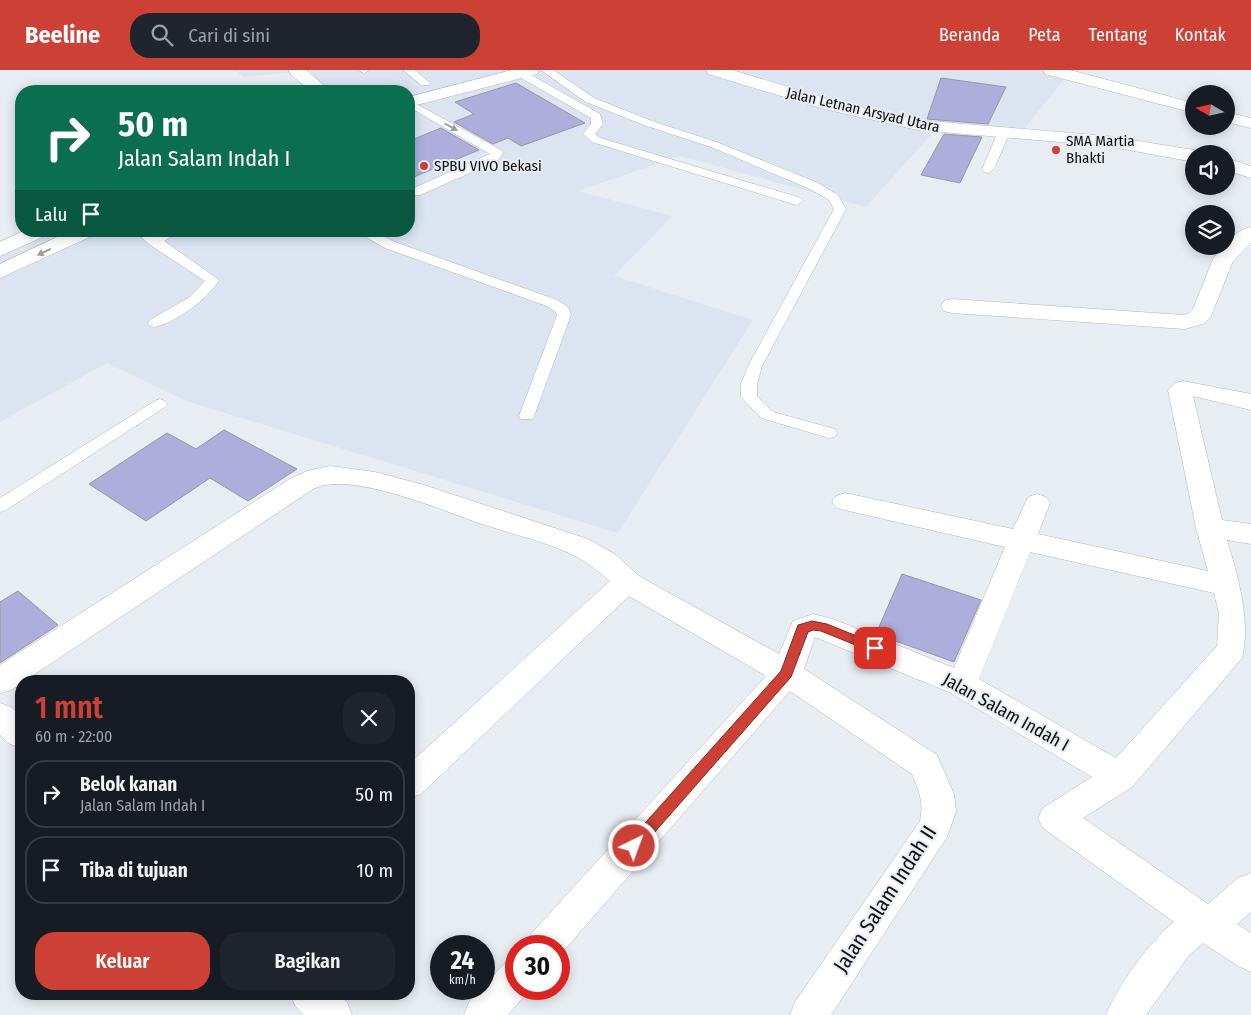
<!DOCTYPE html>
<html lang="id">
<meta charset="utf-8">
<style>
:root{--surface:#171b24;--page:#20242c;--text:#f1f3f6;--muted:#9ea1a6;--line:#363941;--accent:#cd4035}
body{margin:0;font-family:"Fira Sans Condensed",sans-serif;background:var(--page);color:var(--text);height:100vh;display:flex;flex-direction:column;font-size:19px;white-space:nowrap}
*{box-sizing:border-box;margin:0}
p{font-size:16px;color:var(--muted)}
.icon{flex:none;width:28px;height:28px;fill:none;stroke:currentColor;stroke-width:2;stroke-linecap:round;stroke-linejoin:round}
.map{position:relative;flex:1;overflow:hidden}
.sheet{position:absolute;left:15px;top:605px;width:400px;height:325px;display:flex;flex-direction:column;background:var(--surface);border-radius:20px;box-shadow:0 2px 12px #0003}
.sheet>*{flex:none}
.hud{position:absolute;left:15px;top:15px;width:400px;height:152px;border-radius:20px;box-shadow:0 2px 12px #0003;background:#0b6e4f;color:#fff;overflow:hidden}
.needle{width:32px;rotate:279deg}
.buttons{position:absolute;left:1185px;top:15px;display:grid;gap:10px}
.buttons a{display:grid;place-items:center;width:50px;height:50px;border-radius:50%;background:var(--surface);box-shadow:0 2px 12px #0003;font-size:25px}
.speed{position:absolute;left:430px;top:865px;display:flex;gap:10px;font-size:25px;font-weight:700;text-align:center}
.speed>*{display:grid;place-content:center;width:65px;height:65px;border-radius:50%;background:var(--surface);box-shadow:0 2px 12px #0003;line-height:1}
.speed small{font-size:12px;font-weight:400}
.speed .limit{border:8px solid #d22;background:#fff;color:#111}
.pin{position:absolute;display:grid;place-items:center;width:42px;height:42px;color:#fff;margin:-21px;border-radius:10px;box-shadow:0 2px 8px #0006}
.me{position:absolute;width:55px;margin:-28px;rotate:42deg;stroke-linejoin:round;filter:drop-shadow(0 0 4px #0008)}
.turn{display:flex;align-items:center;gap:18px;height:105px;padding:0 20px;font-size:22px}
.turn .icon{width:65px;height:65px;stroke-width:2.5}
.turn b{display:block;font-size:35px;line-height:42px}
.then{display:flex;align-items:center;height:48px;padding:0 20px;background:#0003;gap:10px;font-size:19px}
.round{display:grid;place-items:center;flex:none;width:52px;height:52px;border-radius:20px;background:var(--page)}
.summary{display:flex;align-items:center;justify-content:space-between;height:85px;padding:0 20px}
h1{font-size:30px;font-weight:600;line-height:38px;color:var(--accent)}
.button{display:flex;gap:10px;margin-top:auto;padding:10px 20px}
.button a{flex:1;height:58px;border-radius:20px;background:var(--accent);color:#fff;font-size:20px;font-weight:600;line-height:58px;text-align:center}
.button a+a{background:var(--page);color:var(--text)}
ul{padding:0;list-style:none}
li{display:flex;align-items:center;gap:15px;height:68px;margin:0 10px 8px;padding:0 10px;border:2px solid var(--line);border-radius:20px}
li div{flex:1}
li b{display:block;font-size:19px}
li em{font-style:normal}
header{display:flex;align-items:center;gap:30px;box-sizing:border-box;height:70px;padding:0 25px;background:var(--accent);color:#fff}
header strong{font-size:24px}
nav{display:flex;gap:28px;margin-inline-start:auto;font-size:18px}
.search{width:350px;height:45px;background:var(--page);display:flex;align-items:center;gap:12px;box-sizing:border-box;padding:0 18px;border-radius:20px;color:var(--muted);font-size:19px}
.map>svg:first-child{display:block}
.built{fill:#dce4f2}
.building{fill:#aeaedd;stroke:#97979f}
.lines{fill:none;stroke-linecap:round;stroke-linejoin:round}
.service-casing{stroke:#b4b8be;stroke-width:1}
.minor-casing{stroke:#b4b8be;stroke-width:1}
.trunk-casing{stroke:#b4b8be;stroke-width:1}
.service{fill:#fff;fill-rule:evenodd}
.minor{fill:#fff;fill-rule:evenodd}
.trunk{fill:#fff;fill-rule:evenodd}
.oneway{fill:#9e9f9f}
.route{fill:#cd4035;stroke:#852a22}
.poi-dot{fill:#cd4035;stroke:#e8edf3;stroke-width:2}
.labels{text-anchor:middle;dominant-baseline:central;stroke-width:4;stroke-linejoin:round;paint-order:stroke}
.far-street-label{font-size:15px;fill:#0d0e10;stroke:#e8edf3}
.far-poi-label{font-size:15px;fill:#0d0e10;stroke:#e8edf3;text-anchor:start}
.street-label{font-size:18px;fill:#0d0e10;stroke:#e8edf3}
.near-street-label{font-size:21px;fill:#0d0e10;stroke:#e8edf3}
</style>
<header>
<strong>Beeline</strong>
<div class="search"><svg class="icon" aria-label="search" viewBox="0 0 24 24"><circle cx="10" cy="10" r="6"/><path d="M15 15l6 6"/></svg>Cari di sini</div>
<nav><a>Beranda</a><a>Peta</a><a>Tentang</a><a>Kontak</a></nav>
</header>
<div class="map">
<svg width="1251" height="945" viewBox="0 0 1251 945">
<rect width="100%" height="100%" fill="#e8edf3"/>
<path class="built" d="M233,0H1063L1069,3L1016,69L937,58L866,137L680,86L578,121L672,146L614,206L753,250L618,463L186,331L107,293L0,352V180L40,161H409V21H321L297,2L244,7Z"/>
<path class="building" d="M941,8L1006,17L988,54L927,49Z
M516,13L585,53L521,76L508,68L493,74L454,52L474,44L455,32Z
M441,58L479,80L409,109V71Z
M944,64L982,67L960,113L921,105Z
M224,360L297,399L248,431L210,408L146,451L89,414L167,363L196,379Z
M902,504L981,530L954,592L876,564Z
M18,521L58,555L0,593V532Z"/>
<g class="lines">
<g class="service-casing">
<path id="service" d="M358,0H369L364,3Z
M403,0H415L430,13L429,15H421Z
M541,0H553L594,28L652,51L719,73L818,113L838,125L846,139L762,296L757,314V326L773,342L835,359L837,363L835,367L829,368L761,348L741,327V314L748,296L834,139L829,130L810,119L711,77L644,55L586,32Z
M516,1H524L600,44L603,54L595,64L600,68L801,128L803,131L797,135L793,134L592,72L583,64L591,54V48L516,5L515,3Z
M409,30L501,80L503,83L497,91L420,125L409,126V118H414L490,84L409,37Z
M1004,59L1010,62L994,99L988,103L984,102L982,99L998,62Z
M135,161H150L156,165L163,161H180L164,171L219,210C208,229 176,252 155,257L150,256L148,253L150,250L190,227L205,211L149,174Z
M356,161H373L395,172L557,230L568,237L571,245L533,349H521L519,346L557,245L556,242L547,236L385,178Z
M160,329L165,331L168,334L165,337L6,440L0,442V428L155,331Z"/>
</g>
<g class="minor-casing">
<path id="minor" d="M289,0H306L330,21H311L291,5Z
M706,0H732L834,31L918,50L1107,66L1194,80L1202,84H1194V92L1107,76L918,60L824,39L708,4Z
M1043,0H1070L1194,33V43L1045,4Z
M1226,42L1251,48V58L1226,52Z
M1226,88L1251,96V108L1226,100Z
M1251,157V173L1233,191L1211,246L1205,253L1185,259L952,243L944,241L941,236L944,231L952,229L1183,245L1189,243L1193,239L1213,189L1223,176H1226C1228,167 1242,159 1251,157Z
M1183,311L1251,324V340L1193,326L1222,450L1251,454V474L1227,470C1238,506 1251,552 1242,588L1132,717L1083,748L1208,834L1238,808L1251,803V842L1237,854L1251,863V902L1238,896L1203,873L1190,884L1146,945H1106C1118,916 1149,872 1174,852L1043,758L1038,748L1043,738L1092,707L951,623L815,567L804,599L937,685L954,724L956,741L947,767L831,945H790L795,932L920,751C924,733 919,720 912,704L790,621L559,886V876H526L531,864L766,606L629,526L421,724L409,728V694L610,511C597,500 584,490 569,483C541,470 511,464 482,454C443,441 350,400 313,419L11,620L0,623V595L290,409L307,401L330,396L375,402L424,415L588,469L616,485L639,506L779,584L793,551L813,544L833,549L954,598L1005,477L836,438L832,432L836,426L845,423L1013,459L1028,427L1037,424L1046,427L1050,433L1038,464L1208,501L1196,458L1168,320L1175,313ZM1030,482L1214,523L1219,543L1217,576L1116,688L979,609Z
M0,633L11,637L21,646V678L10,674L0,665Z
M516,890V919H530L508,945H464L469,932L481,919H484V916L503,895Z
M290,924H337L347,932L352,945H304L296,937Z"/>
</g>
<g class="trunk-casing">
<path id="trunk" d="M512,0H539L537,4L409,37V27Z
M23,161H50L47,165L0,186V172Z
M70,161H97L94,165L0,208V194Z"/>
</g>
<use href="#service" class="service"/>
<use href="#minor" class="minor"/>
<use href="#trunk" class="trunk"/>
</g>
<defs><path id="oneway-solid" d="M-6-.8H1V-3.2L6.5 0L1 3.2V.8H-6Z" transform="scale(1.25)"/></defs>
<g class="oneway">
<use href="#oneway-solid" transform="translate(451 57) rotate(30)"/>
<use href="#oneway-solid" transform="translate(44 182) rotate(155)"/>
</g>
<path class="route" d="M812,551L827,554L879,575L881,578L879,582L875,583L821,561L813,560L808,562L791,607L639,780L634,782L629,780L626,776L629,771L781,601L798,555Z"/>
<g class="poi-dot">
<circle cx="1056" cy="80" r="5"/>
<circle cx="424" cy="96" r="5"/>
</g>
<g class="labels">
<g class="far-street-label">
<text transform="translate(863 40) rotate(13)">Jalan Letnan Arsyad Utara</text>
</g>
<g class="far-poi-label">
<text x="1066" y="71">SMA Martia<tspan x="1066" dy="17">Bhakti</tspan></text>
<text x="434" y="96">SPBU VIVO Bekasi</text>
</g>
<g class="street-label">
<text transform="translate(1006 642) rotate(29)">Jalan Salam Indah I</text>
</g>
<g class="near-street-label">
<text transform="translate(885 829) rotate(-57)">Jalan Salam Indah II</text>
</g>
</g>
</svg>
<div class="buttons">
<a><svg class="needle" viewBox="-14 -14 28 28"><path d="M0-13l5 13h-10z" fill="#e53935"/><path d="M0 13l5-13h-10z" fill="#9ea1a6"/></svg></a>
<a><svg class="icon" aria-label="sound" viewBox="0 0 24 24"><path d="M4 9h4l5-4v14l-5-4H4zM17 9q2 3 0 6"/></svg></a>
<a><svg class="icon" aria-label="layers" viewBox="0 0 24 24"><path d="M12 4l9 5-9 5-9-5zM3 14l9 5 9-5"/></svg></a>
</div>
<div class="speed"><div>24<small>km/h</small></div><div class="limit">30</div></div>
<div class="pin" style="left:875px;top:578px;background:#d93025"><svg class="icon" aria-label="arrive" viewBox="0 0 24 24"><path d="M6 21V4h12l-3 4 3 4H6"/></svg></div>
<svg class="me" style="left:634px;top:776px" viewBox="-20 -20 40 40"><circle r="17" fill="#cd4035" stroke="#fff" stroke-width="3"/><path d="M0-11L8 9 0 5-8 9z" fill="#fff"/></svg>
<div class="hud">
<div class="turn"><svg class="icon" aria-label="right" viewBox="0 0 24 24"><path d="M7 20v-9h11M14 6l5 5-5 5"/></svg><div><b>50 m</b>Jalan Salam Indah I</div></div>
<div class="then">Lalu<svg class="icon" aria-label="arrive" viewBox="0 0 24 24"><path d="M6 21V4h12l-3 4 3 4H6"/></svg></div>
</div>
<section class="sheet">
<div class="summary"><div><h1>1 mnt</h1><p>60 m · 22:00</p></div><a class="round"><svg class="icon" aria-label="close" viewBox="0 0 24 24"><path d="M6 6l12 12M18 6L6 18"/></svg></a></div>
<ul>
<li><svg class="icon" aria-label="right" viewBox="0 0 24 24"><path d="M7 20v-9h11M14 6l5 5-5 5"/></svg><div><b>Belok kanan</b><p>Jalan Salam Indah I</p></div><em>50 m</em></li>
<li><svg class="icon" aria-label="arrive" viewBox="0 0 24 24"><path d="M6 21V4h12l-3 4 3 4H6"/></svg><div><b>Tiba di tujuan</b></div><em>10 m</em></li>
</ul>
<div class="button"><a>Keluar</a><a>Bagikan</a></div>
</section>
</div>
